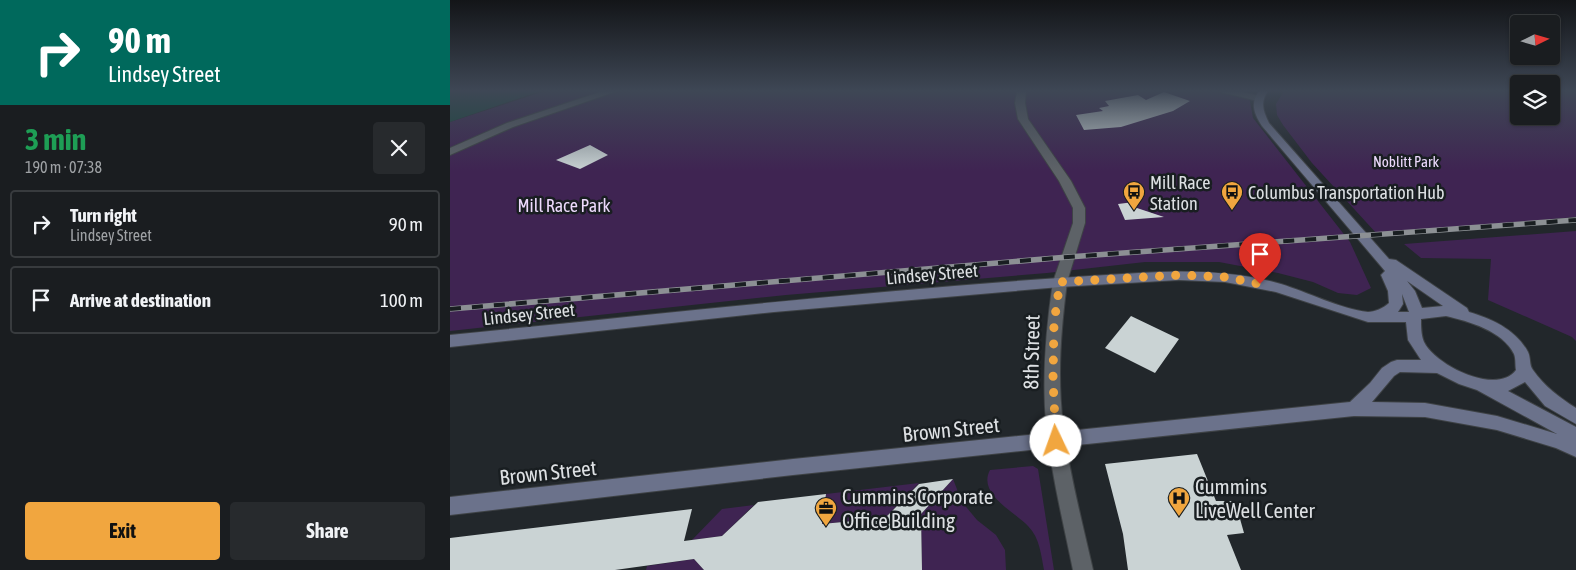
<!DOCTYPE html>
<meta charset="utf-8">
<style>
:root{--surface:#1a1d20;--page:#272a2d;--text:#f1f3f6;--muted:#9fa2a5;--line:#383b3e;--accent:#f1a63f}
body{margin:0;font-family:"Asap Condensed",sans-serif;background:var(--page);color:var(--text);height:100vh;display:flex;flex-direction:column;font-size:19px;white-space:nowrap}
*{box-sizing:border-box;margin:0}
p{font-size:16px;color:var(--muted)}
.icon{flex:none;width:28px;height:28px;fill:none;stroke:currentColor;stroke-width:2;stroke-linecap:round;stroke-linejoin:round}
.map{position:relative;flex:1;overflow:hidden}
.panel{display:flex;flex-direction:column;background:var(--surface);width:450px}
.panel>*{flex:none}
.hud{background:#00695c;color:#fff;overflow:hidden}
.needle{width:32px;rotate:85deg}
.fabs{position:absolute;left:1060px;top:15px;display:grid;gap:10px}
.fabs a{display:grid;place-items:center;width:50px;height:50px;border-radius:5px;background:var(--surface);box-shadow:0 1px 4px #0004,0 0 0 1px var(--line);font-size:25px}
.pin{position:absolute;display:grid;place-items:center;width:42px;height:42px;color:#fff;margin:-51px -21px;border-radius:50% 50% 50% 0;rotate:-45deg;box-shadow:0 0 5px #0007}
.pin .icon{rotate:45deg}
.me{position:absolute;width:55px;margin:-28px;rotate:357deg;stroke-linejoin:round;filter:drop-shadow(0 0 4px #0008)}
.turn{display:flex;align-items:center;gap:18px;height:105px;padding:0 25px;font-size:22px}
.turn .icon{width:65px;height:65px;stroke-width:2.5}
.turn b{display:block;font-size:35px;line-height:42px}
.round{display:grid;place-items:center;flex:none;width:52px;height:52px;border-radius:5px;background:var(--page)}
.overview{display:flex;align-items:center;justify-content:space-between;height:85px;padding:0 25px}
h1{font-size:30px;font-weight:700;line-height:38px;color:#1e9e55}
.action{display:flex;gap:10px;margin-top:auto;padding:10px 25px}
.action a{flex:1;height:58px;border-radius:5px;background:var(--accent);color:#111;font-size:20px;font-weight:700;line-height:58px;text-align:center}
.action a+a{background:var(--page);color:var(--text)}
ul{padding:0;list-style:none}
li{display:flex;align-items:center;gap:15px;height:68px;margin:0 10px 8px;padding:0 15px;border:2px solid var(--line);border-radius:5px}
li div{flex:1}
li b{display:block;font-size:19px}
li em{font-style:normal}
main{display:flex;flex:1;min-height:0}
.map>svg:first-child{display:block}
.green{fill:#3f2452}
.water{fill:#14473a}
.building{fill:#cad3d4}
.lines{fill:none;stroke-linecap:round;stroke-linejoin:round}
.minor-casing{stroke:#3e4245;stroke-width:2}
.tertiary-casing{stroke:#3e4245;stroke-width:2}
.secondary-casing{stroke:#3e4245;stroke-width:2}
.minor{fill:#5d6267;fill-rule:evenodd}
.tertiary{fill:#5d6267;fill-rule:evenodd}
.secondary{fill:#6b728b;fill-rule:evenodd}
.rail-casing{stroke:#8c9094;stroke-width:5.5}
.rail{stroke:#191e21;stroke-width:4;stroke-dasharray:11;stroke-linecap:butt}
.route{stroke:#f1a63f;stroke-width:9;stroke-dasharray:0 16.2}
.labels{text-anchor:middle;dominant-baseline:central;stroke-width:5;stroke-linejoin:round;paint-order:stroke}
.far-park-label{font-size:15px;fill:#eddafd;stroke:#191e21}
.poi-label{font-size:18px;fill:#dde0e3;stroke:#191e21;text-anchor:start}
.park-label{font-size:18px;fill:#eddafd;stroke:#191e21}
.street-label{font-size:18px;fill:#dde0e3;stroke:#191e21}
.near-street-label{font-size:21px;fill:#dde0e3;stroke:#191e21}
.near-poi-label{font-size:21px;fill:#dde0e3;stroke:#191e21;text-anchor:start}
</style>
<main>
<section class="panel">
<div class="hud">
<div class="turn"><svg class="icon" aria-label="right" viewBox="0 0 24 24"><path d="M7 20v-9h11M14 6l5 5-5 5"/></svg><div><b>90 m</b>Lindsey Street</div></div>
</div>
<div class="overview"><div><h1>3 min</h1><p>190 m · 07:38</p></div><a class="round"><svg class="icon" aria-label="close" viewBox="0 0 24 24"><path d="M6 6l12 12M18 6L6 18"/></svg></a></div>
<ul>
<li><svg class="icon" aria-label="right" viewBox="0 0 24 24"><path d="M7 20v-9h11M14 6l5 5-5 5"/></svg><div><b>Turn right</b><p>Lindsey Street</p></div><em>90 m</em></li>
<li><svg class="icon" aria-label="arrive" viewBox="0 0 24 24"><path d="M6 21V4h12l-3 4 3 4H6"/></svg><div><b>Arrive at destination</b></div><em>100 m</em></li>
</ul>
<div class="action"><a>Exit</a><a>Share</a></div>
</section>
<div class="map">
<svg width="1126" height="570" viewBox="0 0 1126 570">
<rect width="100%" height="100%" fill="#22272b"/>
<path class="green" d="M99,91H798L803,118L900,242L921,288L907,295L888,293L863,282L828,273L769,262H695L597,273L336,295L0,331V122L89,93Z
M834,91H1069V116H1101V91H1126V217L927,234L862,163L833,125L827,115L826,104Z
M1126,231V341L1122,337L1038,300L1041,259L971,258L954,244Z
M583,466L588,469L604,570H594C591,555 590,538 578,526C565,512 527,494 540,470Z
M503,479L512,502L527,520L546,535L555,550L556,570H472L471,514Z
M469,483L435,518L372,524L376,494Z
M304,505L272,536L242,540L272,509Z
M244,559L254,570H196L197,566Z"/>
<path class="water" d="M3,91H90L0,122V92Z"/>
<path class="building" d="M714,92L740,101L723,111L671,127L634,130L626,115L653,111L649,108L659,106L655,101L688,95L696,100Z
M140,145L158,155L130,169L106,160Z
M684,202L687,208L714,217L675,220L668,204Z
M681,316L729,339L705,373L655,348Z
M747,454L766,501H785L794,533L777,535L791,570H678L673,534L655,464Z
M503,479L471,514L472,570H254L244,559L165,570H0V538L242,509L234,541L272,536L308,502L376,494L372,524L435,518L469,484Z"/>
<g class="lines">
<g class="minor-casing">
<path id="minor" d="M153,91H167L63,127L0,155V148L57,123Z
M567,91H576L575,103L578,119L621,181L635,208V223L617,282L615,285H605L603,282L623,223V208L609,181L568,119L565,103Z
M766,91H786L811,96L813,98L808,101Z"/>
</g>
<g class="tertiary-casing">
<path id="tertiary" d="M610,277L615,279L617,282C611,329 607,376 613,424C619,473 632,521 643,570H623C613,521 601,473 596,423C592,376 596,329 603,282L605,279Z"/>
</g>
<g class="secondary-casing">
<path id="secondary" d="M809,91H818C810,102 813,111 819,123L939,259L946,260L1017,308L1019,312C1043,319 1066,330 1078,352C1081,358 1079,365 1083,370C1094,386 1110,398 1126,408V424L1095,406L1075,382L1058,391L1126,427V457L1106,448L1047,430L975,417L904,416L343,475L0,515V497L343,459L900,402L920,383L932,368L941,362L947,360H971L958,340L956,322H918L826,292L775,282L729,280L610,287L324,312L0,347V335C229,312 459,286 689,273C737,270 785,271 831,284C857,292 891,309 918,312C924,312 934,308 939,303L938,291L931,275L935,271L812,126C804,114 800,103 809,91ZM957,281L993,306L972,308L965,291ZM952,294L959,312H948L953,304ZM996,316C1018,321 1053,331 1064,354C1066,359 1065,365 1066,370C1047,396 985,365 974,342C971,335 971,326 971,319ZM950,372L987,373L1009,384L1027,390L1107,434L1047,416L975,403L922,402L944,376Z"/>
</g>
<use href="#minor" class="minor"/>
<use href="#tertiary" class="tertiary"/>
<use href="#secondary" class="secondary"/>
<g class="rail-casing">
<path id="rail" d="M0,309L618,257L1126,220"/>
</g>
<use href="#rail" class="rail"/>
</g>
<linearGradient id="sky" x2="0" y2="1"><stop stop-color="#131518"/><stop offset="0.53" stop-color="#3e4755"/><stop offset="1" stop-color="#3e4755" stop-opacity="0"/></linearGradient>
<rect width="1126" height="171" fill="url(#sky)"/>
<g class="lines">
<path class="route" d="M606,441L603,380L604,323L610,282L729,275L775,277L810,284"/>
</g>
<defs>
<g id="bus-pin" transform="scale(1.125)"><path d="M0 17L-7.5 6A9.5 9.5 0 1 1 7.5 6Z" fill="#f1a63f" stroke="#191e21"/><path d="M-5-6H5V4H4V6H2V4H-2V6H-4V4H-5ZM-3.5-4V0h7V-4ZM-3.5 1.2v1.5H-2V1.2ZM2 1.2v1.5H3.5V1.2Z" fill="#111"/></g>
<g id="hospital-pin" transform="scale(1.125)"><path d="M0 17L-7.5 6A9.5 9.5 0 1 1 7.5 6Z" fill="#f1a63f" stroke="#191e21"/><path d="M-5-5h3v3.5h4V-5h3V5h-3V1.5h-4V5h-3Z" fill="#111"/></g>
<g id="office-pin" transform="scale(1.125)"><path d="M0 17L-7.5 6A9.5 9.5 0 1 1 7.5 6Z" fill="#f1a63f" stroke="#191e21"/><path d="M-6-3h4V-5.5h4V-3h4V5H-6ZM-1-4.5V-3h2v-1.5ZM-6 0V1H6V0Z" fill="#111"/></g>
</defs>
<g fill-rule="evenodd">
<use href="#bus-pin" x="684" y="192"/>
<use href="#bus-pin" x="782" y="192"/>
<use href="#hospital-pin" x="729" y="498"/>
<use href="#office-pin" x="376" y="508"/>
</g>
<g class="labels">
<g class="far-park-label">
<text x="956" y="161">Noblitt Park</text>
</g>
<g class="poi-label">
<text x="700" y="182">Mill Race<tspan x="700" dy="21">Station</tspan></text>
<text x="798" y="192">Columbus Transportation Hub</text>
</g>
<g class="park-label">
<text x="114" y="205">Mill Race Park</text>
</g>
<g class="street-label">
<text transform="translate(482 274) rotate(-5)">Lindsey Street</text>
<text transform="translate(79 314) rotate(-6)">Lindsey Street</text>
</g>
<g class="near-street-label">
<text transform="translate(581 352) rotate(-89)">8th Street</text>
<text transform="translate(501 429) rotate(-6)">Brown Street</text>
<text transform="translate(98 472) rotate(-6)">Brown Street</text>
</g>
<g class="near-poi-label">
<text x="745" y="486">Cummins<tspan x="745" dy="24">LiveWell Center</tspan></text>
<text x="392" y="496">Cummins Corporate<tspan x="392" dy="24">Office Building</tspan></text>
</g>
</g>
</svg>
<div class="fabs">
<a><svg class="needle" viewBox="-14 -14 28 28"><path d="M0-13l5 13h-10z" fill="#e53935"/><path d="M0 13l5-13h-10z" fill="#9fa2a5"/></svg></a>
<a><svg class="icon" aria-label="layers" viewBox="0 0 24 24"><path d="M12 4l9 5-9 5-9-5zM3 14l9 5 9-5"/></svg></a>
</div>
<div class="pin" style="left:810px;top:284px;background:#d93025"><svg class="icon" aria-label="arrive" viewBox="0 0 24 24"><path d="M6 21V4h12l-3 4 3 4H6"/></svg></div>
<svg class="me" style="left:606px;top:441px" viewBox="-20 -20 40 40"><circle r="19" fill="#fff"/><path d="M0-13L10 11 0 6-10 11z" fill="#f1a63f"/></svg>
</div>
</main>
